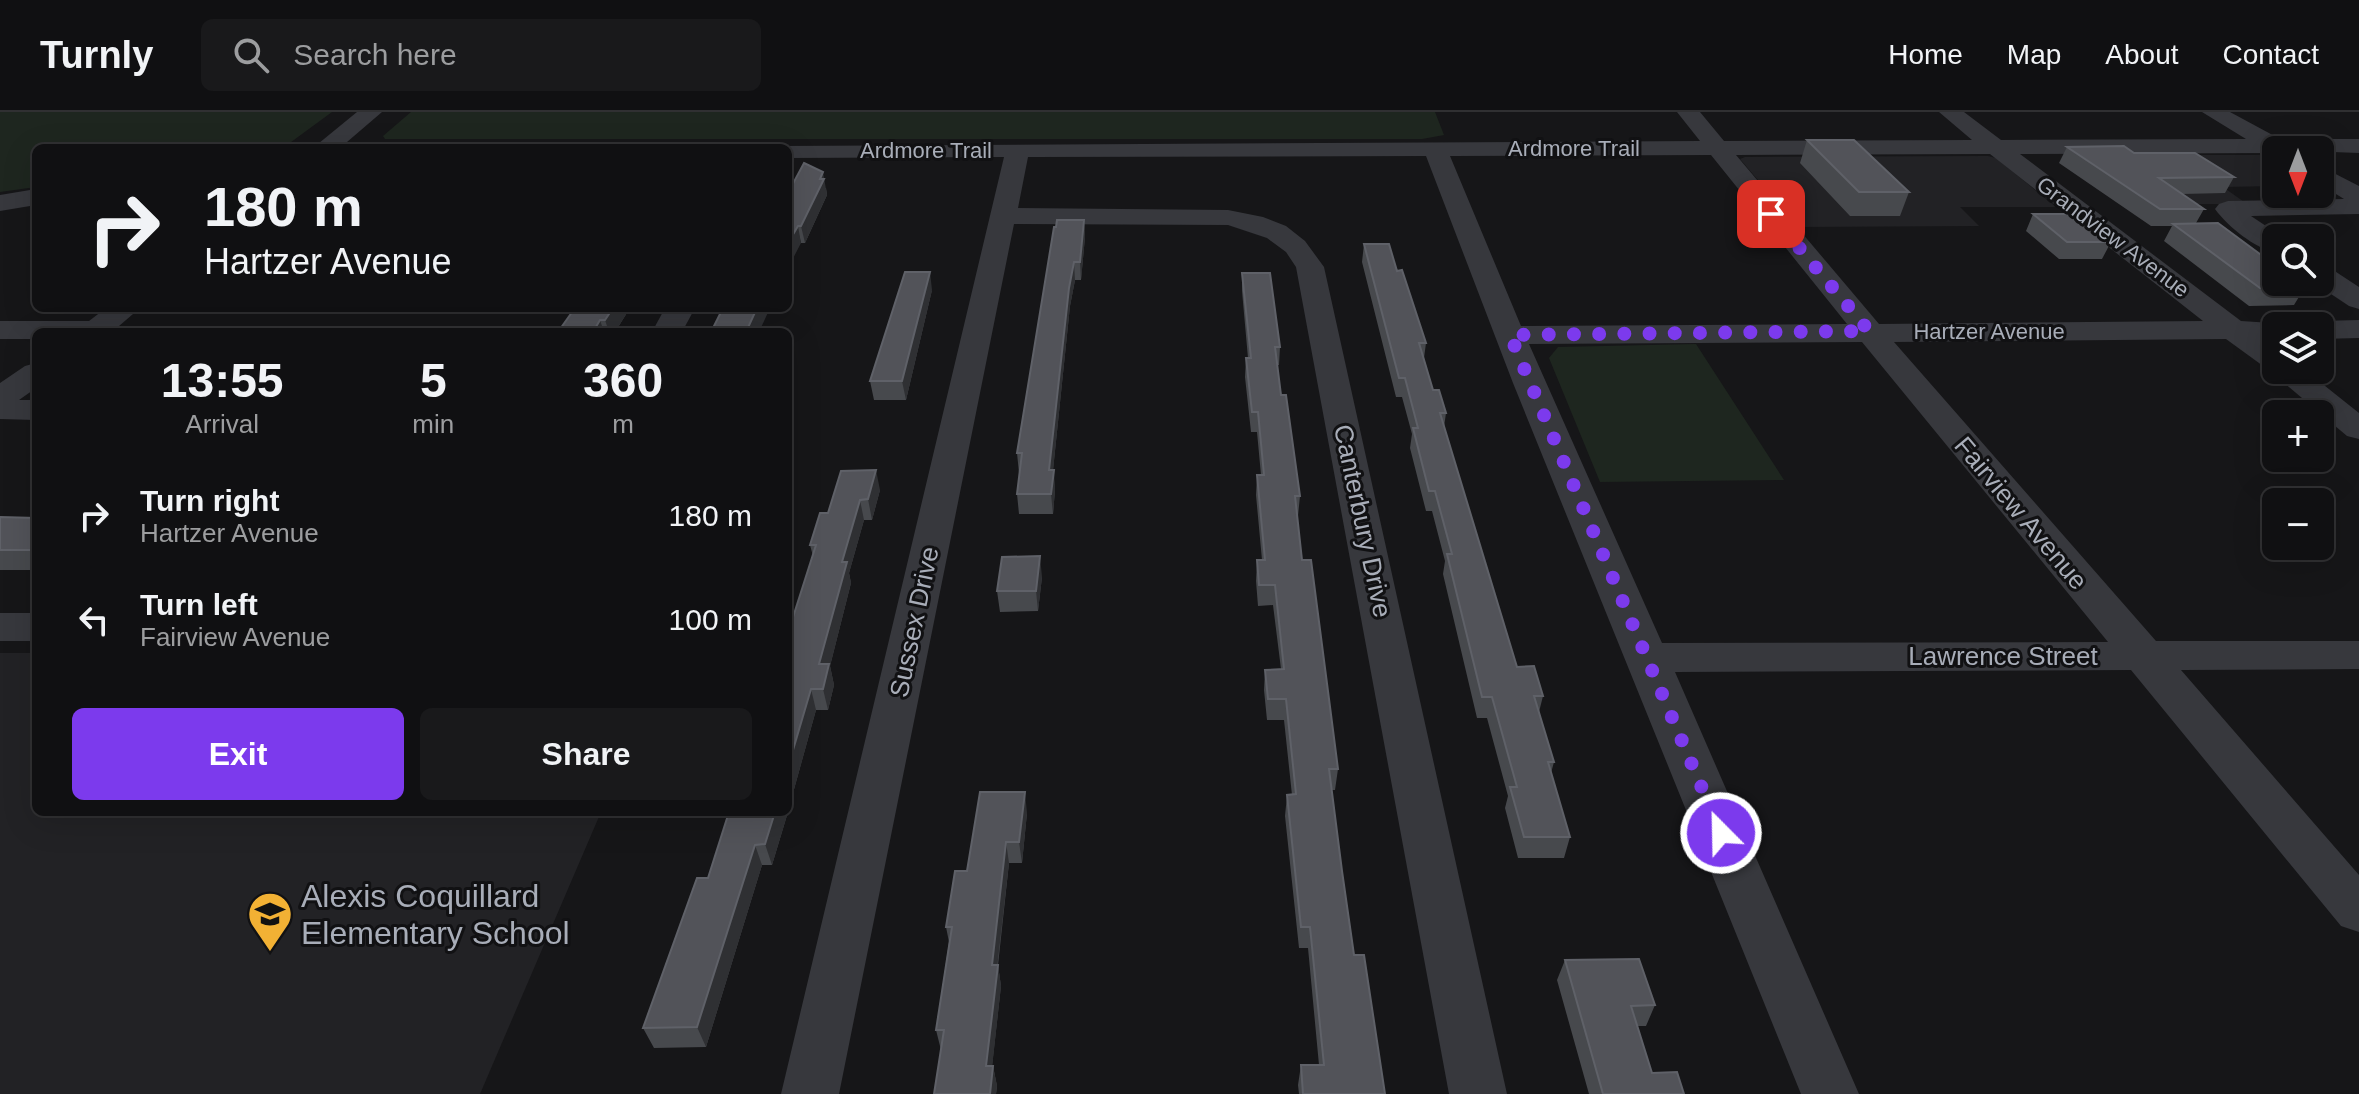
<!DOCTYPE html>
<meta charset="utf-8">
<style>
:root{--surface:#101012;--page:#19191b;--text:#f1f3f6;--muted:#9c9d9f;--line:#303032;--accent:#7c3aed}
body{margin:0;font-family:Arial,sans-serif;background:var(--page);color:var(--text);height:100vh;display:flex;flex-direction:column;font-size:30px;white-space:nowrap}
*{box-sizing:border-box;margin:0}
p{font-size:26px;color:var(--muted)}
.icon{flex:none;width:44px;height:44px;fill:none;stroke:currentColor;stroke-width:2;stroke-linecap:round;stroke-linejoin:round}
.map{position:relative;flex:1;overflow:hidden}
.drawer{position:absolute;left:32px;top:216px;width:760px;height:488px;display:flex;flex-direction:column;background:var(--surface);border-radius:12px;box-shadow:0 8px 32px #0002,0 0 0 2px var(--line)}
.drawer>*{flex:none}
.top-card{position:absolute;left:32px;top:32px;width:760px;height:168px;border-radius:12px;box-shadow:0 8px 32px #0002,0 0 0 2px var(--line);background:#101012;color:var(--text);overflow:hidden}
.needle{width:52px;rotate:180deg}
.controls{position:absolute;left:2262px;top:24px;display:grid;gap:16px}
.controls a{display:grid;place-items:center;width:72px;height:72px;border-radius:12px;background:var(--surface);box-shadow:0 8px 32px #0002,0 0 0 2px var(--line);font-size:40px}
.pin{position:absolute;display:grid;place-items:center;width:68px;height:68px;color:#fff;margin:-34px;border-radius:16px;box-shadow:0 4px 12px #0006}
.me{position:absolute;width:88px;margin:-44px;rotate:337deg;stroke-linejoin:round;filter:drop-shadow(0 0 6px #0008)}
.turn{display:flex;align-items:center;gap:28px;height:168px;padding:0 40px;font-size:36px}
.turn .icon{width:104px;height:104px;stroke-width:2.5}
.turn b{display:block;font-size:56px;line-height:68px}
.eta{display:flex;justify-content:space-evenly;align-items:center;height:136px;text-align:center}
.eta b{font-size:48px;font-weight:700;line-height:56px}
.button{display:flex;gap:16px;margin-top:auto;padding:16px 40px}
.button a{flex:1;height:92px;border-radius:12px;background:var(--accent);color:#fff;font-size:32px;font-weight:700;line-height:92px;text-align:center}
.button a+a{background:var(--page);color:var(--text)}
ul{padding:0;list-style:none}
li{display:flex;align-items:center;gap:24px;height:104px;padding:0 40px}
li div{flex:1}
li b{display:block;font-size:30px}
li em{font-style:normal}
header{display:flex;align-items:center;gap:48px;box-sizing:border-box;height:112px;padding:0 40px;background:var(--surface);border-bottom:2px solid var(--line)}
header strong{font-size:38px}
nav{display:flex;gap:44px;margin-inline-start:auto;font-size:28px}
.search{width:560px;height:72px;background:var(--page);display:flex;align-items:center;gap:20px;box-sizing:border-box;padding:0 28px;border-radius:12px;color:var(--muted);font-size:30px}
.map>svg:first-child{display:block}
.built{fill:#222225}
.green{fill:#1e261f}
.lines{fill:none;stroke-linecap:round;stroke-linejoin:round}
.minor{fill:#37383d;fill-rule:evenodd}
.wall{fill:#47494d}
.shaded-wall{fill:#2f3033}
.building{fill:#525359;stroke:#5f6168;stroke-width:2}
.route{stroke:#7c3aed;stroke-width:14;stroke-dasharray:0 25.2}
.labels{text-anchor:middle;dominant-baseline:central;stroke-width:6;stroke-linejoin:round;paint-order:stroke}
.far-street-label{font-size:22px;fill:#a8adb8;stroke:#111113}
.street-label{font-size:26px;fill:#a8adb8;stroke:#111113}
.near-poi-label{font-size:32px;fill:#a8adb8;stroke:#111113;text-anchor:start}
</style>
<header>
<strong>Turnly</strong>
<div class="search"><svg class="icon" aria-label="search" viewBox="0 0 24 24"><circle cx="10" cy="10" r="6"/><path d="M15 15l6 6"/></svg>Search here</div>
<nav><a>Home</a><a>Map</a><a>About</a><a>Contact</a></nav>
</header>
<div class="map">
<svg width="2359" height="982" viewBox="0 0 2359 982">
<rect width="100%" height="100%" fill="#161618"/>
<path class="built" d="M2077,43H2274L2276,74L2223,75L2247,92H2146Z
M1988,44L1996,46L2056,95H1960L1979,114L1798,115L1740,47L1745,45Z
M0,541H36V700H601L480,982H0Z"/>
<path class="green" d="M0,0H332L287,33L278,36H36V75L0,80Z
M411,0H1435L1444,23L1422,27H385L383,24Z
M1696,232L1784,368L1600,370L1549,246L1558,235Z"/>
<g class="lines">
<path class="minor" d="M357,0H382L340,36H313Z
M1677,0H1700L1724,29L1972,28L1939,0H1964L2001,28L2246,27L2202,0H2230L2280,27H2359V41L2276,38V41L2020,42L2241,209L2287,212L2288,214H2276V227H2264L2276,236V258H2305L2359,301V327L2347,324L2270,259L2226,227L1894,230L2156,529H2359V557L2181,558L2359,763V820L2341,814L2131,558L1675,560L1859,982H1801L1513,271L1426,44L1028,45L1018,96L1228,98L1263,105L1286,114L1305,129L1324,155L1507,982H1449L1296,155L1286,140L1267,126L1228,113L1014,112L839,982H781L1004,45L788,46V36H778L780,34L1700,29ZM1990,42L2203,209L1879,212L1736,43ZM1711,43L1847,212L1521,214L1450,44ZM1862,230L2108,530L1662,531L1529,232Z
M2320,54L2359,74V102L2251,104L2284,126H2276V141C2255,136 2228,115 2215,97L2219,92L2228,89L2344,87L2320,72Z
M36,77V93L0,99V83Z
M2320,154L2330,156L2359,175V197L2349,194L2313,170H2320Z
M106,196H140L112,220H36V227H0V209H89Z
M665,196H695L682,220H652Z
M2359,208V226L2320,227V214H2308L2320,209Z
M36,251V276L19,288H36V308L0,307V271L25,254Z
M0,501H36V529H0Z"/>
</g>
<path class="wall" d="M1807,28L1909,80L1900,104H1850L1800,51Z
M2067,35L2134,41L2234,65L2225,81L2182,82L2204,97L2196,111L2305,175L2294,193L2249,194L2164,129L2172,114H2151L2059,51Z
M826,76L827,83L805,131H801L788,81Z
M2033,102L2111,130L2102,147H2059L2026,119Z
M1084,108L1085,125L1081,168H1075L1070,194L1053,358L1055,378L1053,402H1019L1017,382L1020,361H1019L1017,341L1056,115Z
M1364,132L1397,159L1426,231L1424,246L1433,278L1446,301L1444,315L1517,555L1543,584L1539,600L1554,650L1551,661L1570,725L1564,746H1518L1505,696L1508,684L1487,606H1477L1443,462L1445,449L1432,399H1426L1410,336L1412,322L1402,285H1396L1362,150Z
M1242,161L1280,235L1279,253H1277L1281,283L1300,384L1298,404H1297L1302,448L1338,657L1335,678H1332L1342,759L1354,843L1385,982H1299L1298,973L1301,953H1319L1308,836H1299L1285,704L1287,683H1292L1284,608H1267L1264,578L1265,558L1281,557L1273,493L1258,494L1256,469L1257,448H1262L1256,383L1257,363H1261L1257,320H1251L1245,265L1246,246H1248L1242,179Z
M932,178L906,288H874L870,269Z
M630,196L615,220H558Z
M880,378L872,408H864L849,461L851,471L830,554L834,573L828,598H816L788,699V521L813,444L810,433L828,401Z
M0,405L36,406V458H0Z
M1042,465L1038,499L1000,500L997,479Z
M788,700L772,753H762L706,935L654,936L643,916L708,766Z
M1027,701L1022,751H1009L998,853L1001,874L992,954H993L997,974L996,982H934L941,938L936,918L949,830L946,815L967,759Z
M1565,848L1655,893L1646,914H1637L1652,961L1684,982H1589L1557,868Z"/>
<path class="shaded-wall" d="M823,60L827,83L805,131L801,114Z
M1084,108L1085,125L1081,168L1080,150Z
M798,114L801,131L788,156V131Z
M1074,150L1075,168L1070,194L1051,378L1049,358L1069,176Z
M930,160L932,178L906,288L902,269Z
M613,196H630L615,220H609L605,208Z
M757,196H770L759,220H746Z
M600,208L604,220H593Z
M876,358L880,378L872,408L868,387Z
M1054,358L1055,378L1053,402L1051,382Z
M860,388L864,408L849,461L851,471L830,554L834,573L828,598L823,577L819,552L842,450Z
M1040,444L1042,465L1038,499L1036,479Z
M811,577L816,598L788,699V655Z
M1025,680L1027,701L1022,751L1019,730Z
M775,700H788L772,753L765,732Z
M1006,730L1009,751L995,874L992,853Z
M755,733L762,753L706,935L697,915Z
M998,853L1001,874L990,974L986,954Z
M993,954L997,974L996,982H990Z"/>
<path class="building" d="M1807,28H1854L1909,80H1859Z
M2124,34L2134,41H2195L2234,65L2159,66L2204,97H2160L2067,35Z
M804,51L823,60L820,67H824L801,114H798L788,131V81Z
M2033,102H2075L2111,130H2067Z
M1057,108H1084L1080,150H1074L1069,176L1049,358H1054L1051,382H1017L1022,341H1017L1054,115H1056Z
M2218,111L2276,154V170H2298L2305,175L2260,176L2173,112Z
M1364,132H1389L1397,159L1402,158L1426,231H1419L1433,278H1439L1446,301H1440L1517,555L1534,554L1543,584H1534L1554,650H1548L1570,725H1524L1510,675H1517L1492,585H1482L1447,442H1452L1435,379H1429L1413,316H1418L1405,266H1399Z
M905,160H930L902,269H870Z
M1242,161H1270L1280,235H1275L1281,283H1286L1300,384H1295L1302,448H1311L1329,587L1338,657H1329L1342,759L1354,843H1364L1385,982H1303L1301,953H1324L1310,815H1301L1287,683L1296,682L1286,587H1268L1265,558L1284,557L1275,473H1259L1257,448H1265L1257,363H1264L1258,300H1252L1246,246H1251Z
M575,196H613L605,208H600L593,220H558Z
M723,196H757L746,220H711Z
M876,358L868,387L860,388L842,450H847L819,552H829L823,577H811L788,655V521L816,433H810L820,401H828L841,359Z
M0,405L36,406V438H0Z
M1040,444L1036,479H997L1002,445Z
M980,680H1025L1019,730H1006L992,853H998L986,954H993L990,982H934L944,918H936L952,815H946L955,759H967Z
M729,700H775L765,732L755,733L697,915L643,916L697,766H708Z
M1639,847L1655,893L1631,894L1652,961L1677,960L1684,982H1603L1565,848Z"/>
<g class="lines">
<path class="route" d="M1721,721L1510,223L1869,219L1771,102"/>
</g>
<defs>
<g id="school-pin" transform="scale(2.3)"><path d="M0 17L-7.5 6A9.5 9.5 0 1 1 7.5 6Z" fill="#f2b134" stroke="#111113"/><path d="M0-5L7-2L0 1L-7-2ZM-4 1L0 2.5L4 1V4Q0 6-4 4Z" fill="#111"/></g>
</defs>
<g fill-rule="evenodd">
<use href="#school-pin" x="270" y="802"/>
</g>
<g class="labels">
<g class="far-street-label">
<text x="1574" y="36">Ardmore Trail</text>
<text x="926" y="38">Ardmore Trail</text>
<text transform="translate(2113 125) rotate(37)">Grandview Avenue</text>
<text x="1989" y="219">Hartzer Avenue</text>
</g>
<g class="street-label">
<text transform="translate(2021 401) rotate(50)">Fairview Avenue</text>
<text transform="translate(1363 409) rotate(78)">Canterbury Drive</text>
<text transform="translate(914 510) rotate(-78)">Sussex Drive</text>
<text x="2003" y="544">Lawrence Street</text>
</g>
<g class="near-poi-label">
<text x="301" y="784">Alexis Coquillard<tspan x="301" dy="37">Elementary School</tspan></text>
</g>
</g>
</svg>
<div class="controls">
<a><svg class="needle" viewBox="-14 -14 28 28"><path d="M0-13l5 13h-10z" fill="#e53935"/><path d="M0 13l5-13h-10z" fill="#9c9d9f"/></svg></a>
<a><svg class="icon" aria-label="search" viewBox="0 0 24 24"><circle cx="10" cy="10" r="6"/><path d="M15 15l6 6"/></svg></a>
<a><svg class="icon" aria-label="layers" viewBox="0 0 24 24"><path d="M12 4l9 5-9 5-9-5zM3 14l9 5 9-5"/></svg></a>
<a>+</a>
<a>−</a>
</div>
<div class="pin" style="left:1771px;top:102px;background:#d93025"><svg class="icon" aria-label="arrive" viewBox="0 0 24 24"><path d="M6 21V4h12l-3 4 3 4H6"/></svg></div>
<svg class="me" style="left:1721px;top:721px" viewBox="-20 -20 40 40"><circle r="17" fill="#7c3aed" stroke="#fff" stroke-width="3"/><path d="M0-11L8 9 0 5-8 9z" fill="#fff"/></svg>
<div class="top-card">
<div class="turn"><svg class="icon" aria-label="right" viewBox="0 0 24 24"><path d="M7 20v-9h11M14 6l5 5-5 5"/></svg><div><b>180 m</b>Hartzer Avenue</div></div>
</div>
<section class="drawer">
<div class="eta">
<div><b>13:55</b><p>Arrival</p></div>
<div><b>5</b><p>min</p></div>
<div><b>360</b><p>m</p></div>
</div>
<ul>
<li><svg class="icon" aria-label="right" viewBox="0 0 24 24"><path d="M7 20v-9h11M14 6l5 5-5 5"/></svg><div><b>Turn right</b><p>Hartzer Avenue</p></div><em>180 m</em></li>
<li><svg class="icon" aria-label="left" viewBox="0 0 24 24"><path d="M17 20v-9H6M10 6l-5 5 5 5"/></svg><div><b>Turn left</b><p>Fairview Avenue</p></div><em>100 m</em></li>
</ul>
<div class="button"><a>Exit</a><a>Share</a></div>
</section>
</div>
